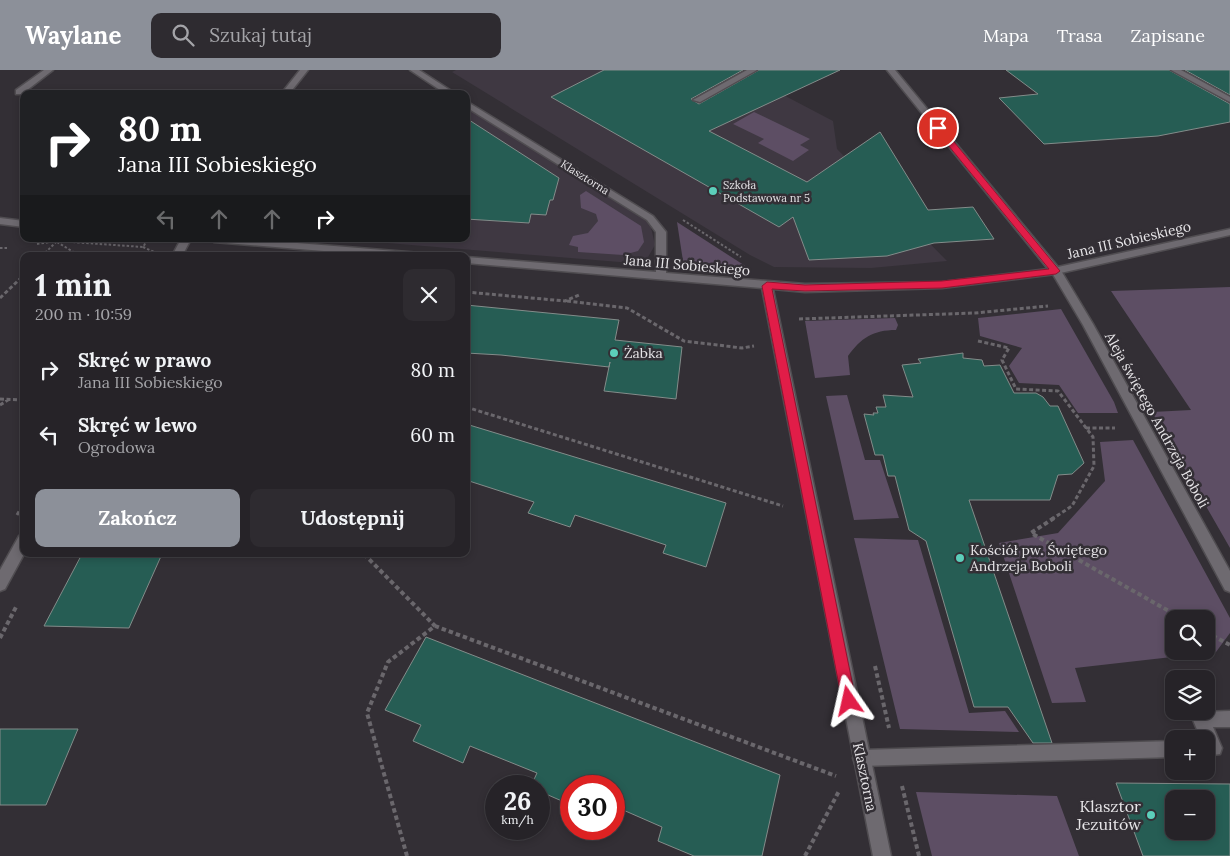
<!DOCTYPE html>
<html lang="pl">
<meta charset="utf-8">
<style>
:root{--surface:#262328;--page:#2e2b30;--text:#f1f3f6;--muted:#a4a4a8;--line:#424045;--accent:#8c9099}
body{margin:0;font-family:Lora,serif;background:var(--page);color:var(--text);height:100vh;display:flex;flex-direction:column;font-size:19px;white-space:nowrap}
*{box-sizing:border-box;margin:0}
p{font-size:16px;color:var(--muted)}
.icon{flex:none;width:28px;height:28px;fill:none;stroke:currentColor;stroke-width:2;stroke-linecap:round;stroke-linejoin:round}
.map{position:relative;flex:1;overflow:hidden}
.panel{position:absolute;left:20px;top:182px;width:450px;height:305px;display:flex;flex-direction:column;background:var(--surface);border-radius:10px;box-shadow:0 2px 8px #0003,0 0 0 1px var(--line)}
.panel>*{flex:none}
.banner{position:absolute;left:20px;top:20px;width:450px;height:152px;border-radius:10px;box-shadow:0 2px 8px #0003,0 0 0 1px var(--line);background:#202124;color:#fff;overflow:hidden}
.controls{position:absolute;left:1165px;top:540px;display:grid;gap:10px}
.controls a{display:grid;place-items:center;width:50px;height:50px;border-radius:10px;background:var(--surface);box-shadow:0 2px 8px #0003,0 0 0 1px var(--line);font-size:25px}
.speed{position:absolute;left:485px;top:705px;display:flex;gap:10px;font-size:25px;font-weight:700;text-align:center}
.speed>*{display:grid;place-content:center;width:65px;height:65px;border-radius:50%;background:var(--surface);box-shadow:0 2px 8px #0003,0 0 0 1px var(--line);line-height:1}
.speed small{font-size:12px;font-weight:400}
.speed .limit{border:8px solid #d22;background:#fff;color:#111}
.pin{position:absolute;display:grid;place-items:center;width:42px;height:42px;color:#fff;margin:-21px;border:2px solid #fff;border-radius:50%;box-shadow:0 1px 5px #0007}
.me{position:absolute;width:55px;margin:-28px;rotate:349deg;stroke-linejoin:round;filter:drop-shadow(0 0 4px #0008)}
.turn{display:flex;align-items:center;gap:18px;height:105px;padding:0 15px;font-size:22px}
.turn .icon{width:65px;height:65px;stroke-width:2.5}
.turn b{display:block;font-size:35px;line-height:42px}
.lanes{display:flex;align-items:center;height:48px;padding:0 15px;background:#0003;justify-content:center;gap:25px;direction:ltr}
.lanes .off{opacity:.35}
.round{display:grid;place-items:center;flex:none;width:52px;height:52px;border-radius:10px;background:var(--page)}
.overview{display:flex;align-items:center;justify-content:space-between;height:85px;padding:0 15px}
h1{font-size:30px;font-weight:800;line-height:38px}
.action{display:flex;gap:10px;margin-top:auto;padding:10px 15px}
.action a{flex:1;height:58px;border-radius:10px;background:var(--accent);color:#fff;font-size:20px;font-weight:800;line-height:58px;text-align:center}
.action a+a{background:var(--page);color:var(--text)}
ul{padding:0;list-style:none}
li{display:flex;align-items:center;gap:15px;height:65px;padding:0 15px}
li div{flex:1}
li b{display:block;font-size:19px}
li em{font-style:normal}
header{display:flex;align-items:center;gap:30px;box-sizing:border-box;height:70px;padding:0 25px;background:var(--accent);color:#fff}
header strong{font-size:24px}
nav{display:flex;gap:28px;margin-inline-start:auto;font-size:18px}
.search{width:350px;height:45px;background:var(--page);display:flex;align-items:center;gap:12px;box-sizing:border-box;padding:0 18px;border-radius:10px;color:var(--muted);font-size:19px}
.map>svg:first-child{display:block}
.built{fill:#3f3842}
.green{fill:#5d4e64;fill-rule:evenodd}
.building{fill:#265d54;stroke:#838c8a;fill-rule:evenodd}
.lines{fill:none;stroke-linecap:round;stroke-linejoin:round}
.lane-casing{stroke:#504d51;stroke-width:3}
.street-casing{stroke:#504d51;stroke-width:3}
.path-far2{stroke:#6a676c;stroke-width:2;stroke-dasharray:2.5 2;stroke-linecap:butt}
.path-far1{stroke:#6a676c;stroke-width:3;stroke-dasharray:4 2.5;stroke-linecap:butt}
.path{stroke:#6a676c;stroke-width:4;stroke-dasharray:4.5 3;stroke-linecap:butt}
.lane{fill:#6e6a70;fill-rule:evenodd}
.street{fill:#6e6a70;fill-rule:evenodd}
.route{fill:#e11d48;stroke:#92132f}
.poi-dot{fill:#5cceba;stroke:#332f35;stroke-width:2}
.labels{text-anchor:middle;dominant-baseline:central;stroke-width:5;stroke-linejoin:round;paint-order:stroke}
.far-street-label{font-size:11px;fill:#e7e5e8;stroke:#332f35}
.far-poi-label{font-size:11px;fill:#e7e5e8;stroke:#332f35;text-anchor:start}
.street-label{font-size:14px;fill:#e7e5e8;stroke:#332f35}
.poi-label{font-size:14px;fill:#e7e5e8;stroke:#332f35;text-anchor:start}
.near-poi-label{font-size:16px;fill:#e7e5e8;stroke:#332f35;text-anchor:end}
</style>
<header>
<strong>Waylane</strong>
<div class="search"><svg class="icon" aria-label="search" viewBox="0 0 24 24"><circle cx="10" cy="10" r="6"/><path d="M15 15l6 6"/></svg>Szukaj tutaj</div>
<nav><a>Mapa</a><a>Trasa</a><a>Zapisane</a></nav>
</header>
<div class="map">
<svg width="1230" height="786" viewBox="0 0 1230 786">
<rect width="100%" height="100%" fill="#332f35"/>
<path class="built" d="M456,0H776L755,10L833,51L837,79L947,191L871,198L774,197L750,185L452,2Z
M466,37L650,153L655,175L644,194L350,170L466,169Z"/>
<path class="green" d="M754,42L810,69L800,75L809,80L793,91L758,73L764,69L733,54Z
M586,121L641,156L644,172L638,181L623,185L578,182V177L569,175L573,166L588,163L598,151L596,144L581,138L580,125Z
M677,152L750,199L683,191Z
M1230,217V478L1152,342L1191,340L1111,221Z
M1061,239L1114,332L1118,343H1078L1059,315L1019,313L1009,296L1022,278L980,266L978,248Z
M895,248L898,255L896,260C873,260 861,268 848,286L850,305L815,308L805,251Z
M847,325L865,390H880L899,448L854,450L826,326Z
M1133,370L1230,548V563L1216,582L1075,598L1086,632L1052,633L999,473L1058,463L1105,411L1100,372ZM1174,549H1206V581H1174Z
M854,468L918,470L969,643L1005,641L1019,662L900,659Z
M916,722L1057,726L1079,786H932Z"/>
<path class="building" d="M604,0H743L691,29L699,34L759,0H840L709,61L807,112L880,62L928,140L973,137L994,169L934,173L887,186L809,190L793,147L779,157L551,27Z
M1006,0H1169L1230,34V52L1158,66L1044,74L999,28L1038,24Z
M1185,0H1230V25Z
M466,48L559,108L553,130H550L546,145L531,144L529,153L466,149Z
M466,235L619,250L615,270L682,277L676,329L604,321L610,292L609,297L501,285L466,283Z
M963,283V288L982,290L984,296L1000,295L1014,323H1036L1043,327L1050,336H1058L1084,393L1072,404L1058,405L1050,430H969L1052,673H1033L1008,637H974L926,471L909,460L895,406H888L883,385H875L864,344L874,345L873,343H878L876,337H886L883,325L913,327L902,295L921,293L918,289Z
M466,354L726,433L706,497L663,483L666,475L575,445L570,457L528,443L534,432L466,410Z
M82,484H162L129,558L44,556Z
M426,567L780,705L762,786H694L658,771L662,757L614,736V716H571V735L539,721V716H531L537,703L470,676L463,693L413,671L421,655L385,640Z
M0,659H78L46,735H0Z
M1116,713L1230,714V786H1143ZM1174,729H1206V761H1174Z"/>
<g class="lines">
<g class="lane-casing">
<path id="lane" d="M44,0H53L22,24H16V20Z
M747,0H757L700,32L693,30Z
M1056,198L1060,199L1093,254L1230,501V522L1225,520L1083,255L1051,201Z
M1230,641V657H1213L1222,678L1220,684L1206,686V669H1201L1193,650L1195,644L1201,642Z
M1174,671V687L861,696L855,694L853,688L855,682L861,680Z"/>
</g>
<g class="street-casing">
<path id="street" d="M300,0H308L289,24H281Z
M410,0H419L456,24H446Z
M887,0H895L1058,197L1230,159V165L1056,204L942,218L805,222L773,219L891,786H873L762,218L466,193V187L656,202V162L647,150L466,37V31L653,146L666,162V203L805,214L942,212L1048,199Z
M1171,0H1181L1230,27V32Z
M0,148L24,151V157L0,154Z
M181,169H191L182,186H172Z
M209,169H249L420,183L425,186H384L214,172Z
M24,464V484L5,519L0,521V500L19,466Z"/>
</g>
<path class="path-far2" d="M683,150L741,187
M57,172L80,186
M37,174L57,171L143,177L148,169
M143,177L154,182
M0,178H8
M42,186L56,172"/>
<path class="path-far1" d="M466,222L565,231L579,225
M0,228L24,205
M567,231L627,238L684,271L742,278L754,276
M799,249L975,243L1048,236
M978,271L1009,278L1002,290L1016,319L1058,321L1093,367L1094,396L1072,436L1052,449
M0,329L24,330
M0,335L8,330
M466,337L783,436
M1086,358H1115
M17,445L24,433"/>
<path class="path" d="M1054,448L1031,463L1183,549
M364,484L435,556
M1206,562L1230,575
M0,568L16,537
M875,596L889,658
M902,716L919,786
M407,786L367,643L388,592L435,556L836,706
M805,786L839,721"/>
<use href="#lane" class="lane"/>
<use href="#street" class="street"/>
</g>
<path class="route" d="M935,56H941L1060,201L1056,204L942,218L805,221L772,219L856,631L854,636L849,638L844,636L842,631L762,216L767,212L805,215L942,211L1049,199L935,59Z"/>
<g class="poi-dot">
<circle cx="713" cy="121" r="5"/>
<circle cx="614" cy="283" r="5"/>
<circle cx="960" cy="488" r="5"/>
<circle cx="1151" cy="745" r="5"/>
</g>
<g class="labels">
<g class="far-street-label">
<text transform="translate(585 107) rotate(32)">Klasztorna</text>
</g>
<g class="far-poi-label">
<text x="723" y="115">Szkoła<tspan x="723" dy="13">Podstawowa nr 5</tspan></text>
</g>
<g class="street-label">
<text transform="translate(1129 170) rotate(-13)">Jana III Sobieskiego</text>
<text transform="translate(687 195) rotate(5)">Jana III Sobieskiego</text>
<text transform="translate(1157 350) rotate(61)">Aleja świętego Andrzeja Boboli</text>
<text transform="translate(865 707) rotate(78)">Klasztorna</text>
</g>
<g class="poi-label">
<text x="624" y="283">Żabka</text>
<text x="970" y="480">Kościół pw. Świętego<tspan x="970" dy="16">Andrzeja Boboli</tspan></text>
</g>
<g class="near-poi-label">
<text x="1141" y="736">Klasztor<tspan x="1141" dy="18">Jezuitów</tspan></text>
</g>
</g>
</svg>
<div class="controls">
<a><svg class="icon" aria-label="search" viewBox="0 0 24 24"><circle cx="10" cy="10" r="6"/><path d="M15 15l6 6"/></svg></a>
<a><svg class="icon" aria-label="layers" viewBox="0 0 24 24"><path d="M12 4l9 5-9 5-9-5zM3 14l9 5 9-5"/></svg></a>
<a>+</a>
<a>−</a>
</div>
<div class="speed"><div>26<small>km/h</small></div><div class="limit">30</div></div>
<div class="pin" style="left:938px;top:58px;background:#d93025"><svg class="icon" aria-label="arrive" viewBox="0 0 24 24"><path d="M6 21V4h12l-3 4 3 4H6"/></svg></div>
<svg class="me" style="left:849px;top:631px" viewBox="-20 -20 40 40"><path d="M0-17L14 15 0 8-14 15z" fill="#e11d48" stroke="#fff" stroke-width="4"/></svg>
<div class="banner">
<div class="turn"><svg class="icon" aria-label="right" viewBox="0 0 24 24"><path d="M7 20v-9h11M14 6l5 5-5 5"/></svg><div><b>80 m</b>Jana III Sobieskiego</div></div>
<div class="lanes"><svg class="icon off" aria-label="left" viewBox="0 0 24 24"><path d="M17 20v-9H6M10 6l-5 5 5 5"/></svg><svg class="icon off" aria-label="ahead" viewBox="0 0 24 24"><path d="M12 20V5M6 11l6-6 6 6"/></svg><svg class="icon off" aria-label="ahead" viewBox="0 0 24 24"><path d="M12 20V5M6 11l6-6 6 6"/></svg><svg class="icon" aria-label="right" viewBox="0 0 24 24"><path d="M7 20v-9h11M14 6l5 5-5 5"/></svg></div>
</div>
<section class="panel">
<div class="overview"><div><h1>1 min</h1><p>200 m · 10:59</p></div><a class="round"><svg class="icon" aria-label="close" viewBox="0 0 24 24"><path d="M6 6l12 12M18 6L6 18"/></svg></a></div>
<ul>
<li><svg class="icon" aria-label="right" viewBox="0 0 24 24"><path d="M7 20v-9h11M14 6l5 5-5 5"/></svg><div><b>Skręć w prawo</b><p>Jana III Sobieskiego</p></div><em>80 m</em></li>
<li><svg class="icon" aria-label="left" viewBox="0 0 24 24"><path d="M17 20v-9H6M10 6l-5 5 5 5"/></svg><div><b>Skręć w lewo</b><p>Ogrodowa</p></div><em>60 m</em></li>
</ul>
<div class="action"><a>Zakończ</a><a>Udostępnij</a></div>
</section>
</div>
